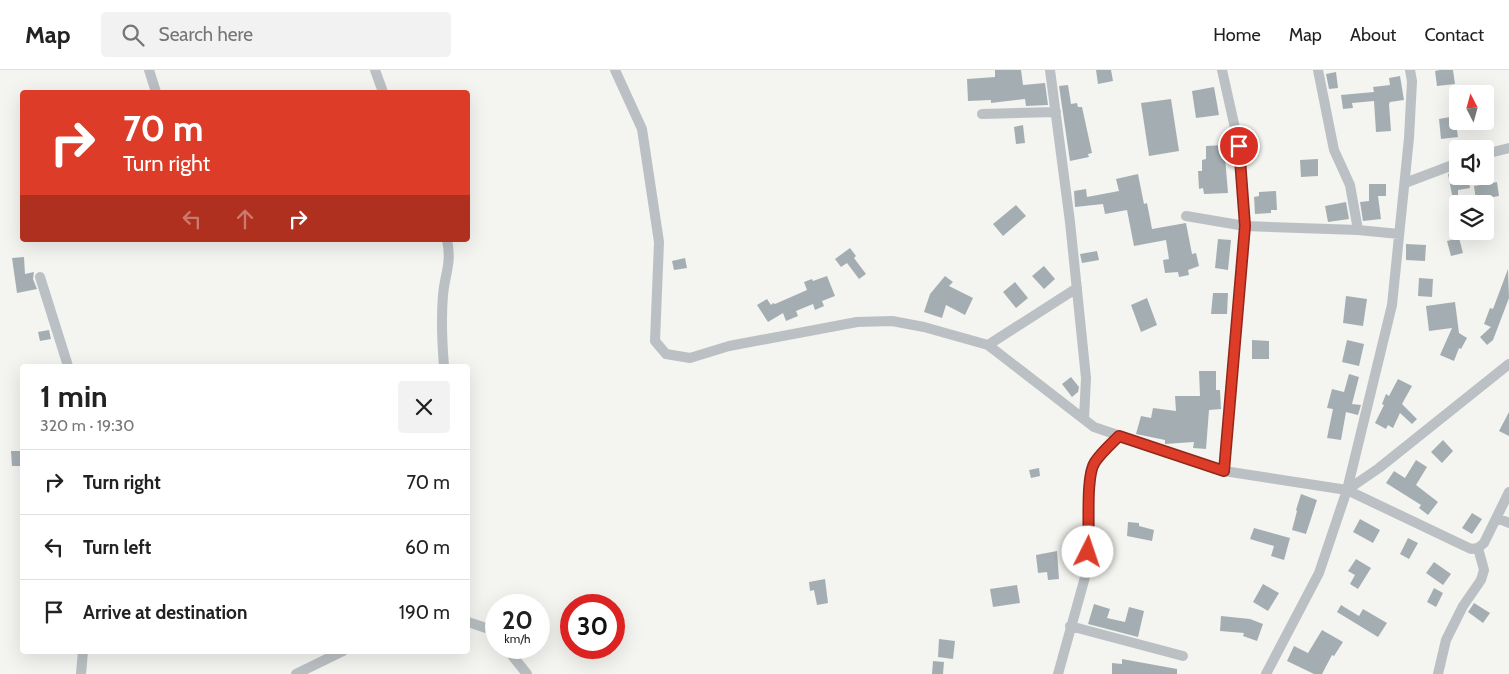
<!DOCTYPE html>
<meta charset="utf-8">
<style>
:root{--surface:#fff;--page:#f2f2f2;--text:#222;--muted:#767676;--line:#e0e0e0}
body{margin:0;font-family:Cabin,sans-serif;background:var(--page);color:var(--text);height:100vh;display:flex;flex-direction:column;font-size:19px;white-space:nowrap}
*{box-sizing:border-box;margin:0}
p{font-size:16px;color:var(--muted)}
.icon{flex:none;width:28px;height:28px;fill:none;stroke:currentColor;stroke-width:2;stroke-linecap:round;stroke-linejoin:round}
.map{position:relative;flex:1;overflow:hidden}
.drawer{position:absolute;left:20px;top:294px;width:450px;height:290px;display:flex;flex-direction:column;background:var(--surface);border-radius:5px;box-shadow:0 5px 20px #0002}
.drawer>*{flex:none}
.banner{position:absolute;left:20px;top:20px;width:450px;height:152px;border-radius:5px;box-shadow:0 5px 20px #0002;background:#dd3c28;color:#fff;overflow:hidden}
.needle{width:32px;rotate:354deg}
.tools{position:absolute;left:1449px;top:15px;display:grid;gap:10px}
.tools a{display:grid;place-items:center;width:45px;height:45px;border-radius:5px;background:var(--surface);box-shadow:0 5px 20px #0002;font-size:25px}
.speed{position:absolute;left:485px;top:524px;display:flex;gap:10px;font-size:25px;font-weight:700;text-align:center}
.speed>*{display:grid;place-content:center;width:65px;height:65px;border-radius:50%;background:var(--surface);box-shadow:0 5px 20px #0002;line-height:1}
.speed small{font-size:12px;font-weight:400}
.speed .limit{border:8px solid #d22;background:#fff;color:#111}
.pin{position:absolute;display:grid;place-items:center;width:42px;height:42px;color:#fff;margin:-21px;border:2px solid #fff;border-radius:50%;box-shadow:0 1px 5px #0007}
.me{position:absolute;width:55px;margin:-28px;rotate:4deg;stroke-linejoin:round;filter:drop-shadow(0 0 4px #0008)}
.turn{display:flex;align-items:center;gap:18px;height:105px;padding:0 20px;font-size:22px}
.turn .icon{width:65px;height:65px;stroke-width:2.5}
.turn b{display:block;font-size:35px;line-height:42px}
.lanes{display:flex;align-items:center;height:48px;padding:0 20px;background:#0003;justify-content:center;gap:25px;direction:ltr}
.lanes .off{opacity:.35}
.round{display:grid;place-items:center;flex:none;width:52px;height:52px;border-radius:5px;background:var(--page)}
.head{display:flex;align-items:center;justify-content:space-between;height:85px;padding:0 20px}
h1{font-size:30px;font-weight:700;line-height:38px}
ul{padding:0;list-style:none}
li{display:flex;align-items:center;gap:15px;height:65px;padding:0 20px;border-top:1px solid var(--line)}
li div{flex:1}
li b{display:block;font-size:19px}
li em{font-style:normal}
header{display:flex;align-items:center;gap:30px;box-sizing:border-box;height:70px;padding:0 25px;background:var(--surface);border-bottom:1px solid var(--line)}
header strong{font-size:24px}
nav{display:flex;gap:28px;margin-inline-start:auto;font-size:18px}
.search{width:350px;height:45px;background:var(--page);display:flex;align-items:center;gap:12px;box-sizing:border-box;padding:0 18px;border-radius:5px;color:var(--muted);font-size:19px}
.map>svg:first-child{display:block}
.building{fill:#a4aeb2}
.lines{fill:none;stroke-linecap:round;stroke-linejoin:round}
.street{stroke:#bac0c3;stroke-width:10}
.route-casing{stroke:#90271a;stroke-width:12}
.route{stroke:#dd3c28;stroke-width:9}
</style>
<header>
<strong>Map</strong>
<div class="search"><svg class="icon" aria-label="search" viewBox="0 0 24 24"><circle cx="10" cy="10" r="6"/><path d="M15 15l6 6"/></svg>Search here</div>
<nav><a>Home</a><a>Map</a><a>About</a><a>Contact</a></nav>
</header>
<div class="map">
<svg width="1509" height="604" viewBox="0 0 1509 604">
<rect width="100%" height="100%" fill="#f4f4f0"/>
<path class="building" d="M995,0H1021L1023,15L1045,13L1048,35L1026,36L1025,29L991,33V30L968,31L967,9L995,7Z
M1096,0H1111L1113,11L1098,14Z
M1440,0H1453L1455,14L1437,16L1435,1Z
M1336,2L1338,18L1329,19L1326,4Z
M1400,6L1404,30L1390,32L1389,34L1391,61L1376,62L1374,31L1352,33L1353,38L1343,39L1341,25L1374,22L1373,17L1390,15L1389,8Z
M1068,15L1071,34L1077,33L1078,37H1082L1092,83L1088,84L1089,87L1070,91L1059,16Z
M1214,17L1219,45L1196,48L1192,21Z
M1171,29L1179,81L1149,86L1141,33Z
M1455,46L1458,67L1441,69L1439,49Z
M1023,55L1025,73L1016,74L1014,57Z
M1224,75L1228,123L1204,124L1203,118L1199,119L1198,101H1202V90L1206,89V76Z
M1318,89V106L1301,107L1300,90Z
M1458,101V106H1468L1470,118L1458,120V129L1453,130L1448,104Z
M1138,104L1144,134L1147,133L1152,159L1186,153L1192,184L1196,183L1199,196L1188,200L1189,205L1179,207L1178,202L1165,203L1163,190L1169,189L1166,170L1134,176L1127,140L1105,144L1103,134L1075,137L1074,121L1086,119L1087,127L1119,121L1116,109Z
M1497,112L1499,126L1476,130L1474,116Z
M1369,114H1386V126H1378L1381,149L1363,151L1360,132L1369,131Z
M1276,121L1277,140H1271V143L1255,144L1254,127L1259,126V122Z
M1346,132L1349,149L1328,152L1325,136Z
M1016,135L1026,146L1003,166L993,154Z
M1459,168L1463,183L1451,186L1447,171Z
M1218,169L1231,170L1228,200L1215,198Z
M1406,174L1426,175L1425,191L1406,190Z
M850,178L856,186L854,188L866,204L859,209L847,193L841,197L835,189Z
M1097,181L1099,190L1082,193L1080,184Z
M24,187L25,204L34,202L33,209L37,219L17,223L12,188Z
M685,188L687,198L674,200L672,191Z
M1044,196L1055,209L1044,219L1032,206Z
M1508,199L1509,228L1493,270L1487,275L1480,267L1491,257L1484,254L1490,238L1493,239Z
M827,206L835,226L822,231L824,236L815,240L813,234L796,241L798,246L786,251L783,243L768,252L757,235L767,229L771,235L773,233L775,234L807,220L804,212L812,209L813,211Z
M945,206L953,212L949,216L973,228L965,245L946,235L942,248L924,242L930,224Z
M1419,208L1433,209L1432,227L1418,226Z
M1015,212L1028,228L1016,238L1003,222Z
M1213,223H1228L1227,244H1211Z
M1346,226L1367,229L1363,256L1343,253Z
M1147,228L1157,255L1141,262L1131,235Z
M1455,232L1459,263L1467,268L1461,279L1459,278L1454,291L1440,285L1452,258L1429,261L1426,236Z
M49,260L51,269L40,271L38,262Z
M1252,270L1269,271V289H1252Z
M1347,270L1364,274L1359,296L1342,292Z
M1199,301H1216V320H1220L1221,339L1209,340L1206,379L1193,378L1194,372L1165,374V370L1136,364L1141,346L1151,348L1153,338L1176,341L1175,326H1200Z
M1349,304L1359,307L1352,334L1361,335L1358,345L1346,342L1341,370L1327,368L1333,339L1327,338L1332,319L1344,322Z
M1071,307L1079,317L1078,322L1072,327L1062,314Z
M1398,309L1412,316L1402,334L1417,349L1412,354L1400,343L1393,358L1388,355L1386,359L1375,353L1384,335L1382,334L1386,324L1389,326Z
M1509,342V366L1499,361Z
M1443,370L1453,381L1442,393L1431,382Z
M11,381H20V396H12Z
M1416,390L1427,397L1416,415L1438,432L1428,445L1419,438L1421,435L1386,413L1394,401L1405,408Z
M1039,398L1040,406L1031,408L1029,400Z
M1301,424L1317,430L1306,464L1292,460L1297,441L1296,440Z
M1472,443L1482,449L1472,464L1462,458Z
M1360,449L1380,460L1373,473L1353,462Z
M1128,452L1139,453V456L1154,460L1152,471L1127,466Z
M1254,458L1290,468L1284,490L1271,486L1274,476L1250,469Z
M1408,468L1418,473L1409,489L1400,484Z
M1057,481L1059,509L1048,510L1047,502L1038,503L1036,485Z
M1356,489L1371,498L1358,519L1350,514L1355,505L1348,501Z
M1434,492L1451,504L1443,515L1426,503Z
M825,509L828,533L817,535L814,520L810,521L809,512Z
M1263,514L1279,523L1268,541L1253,532Z
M1017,515L1020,533L993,537L990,519Z
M1434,518L1443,523L1436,537L1427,532Z
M1474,533L1490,543L1483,553L1468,542Z
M1094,534L1110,539L1107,548L1125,552L1129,537L1144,541L1138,567L1088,554Z
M1341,535L1359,546L1363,539L1387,553L1378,567L1337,542Z
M1221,546L1250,549L1263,554L1257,571L1243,566L1244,563L1220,561Z
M1322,560L1343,572L1334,586L1332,585L1322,604H1314L1287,591L1294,576L1308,583Z
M939,569L955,571L953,589L938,587Z
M1122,589L1177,599V604H1112V593L1122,594Z
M933,591L944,592L943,604H932Z"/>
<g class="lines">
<path class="street" d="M149,0L156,22
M375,0L383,22
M615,0L642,59L659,172L655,271L666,284L690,288L729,276L857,252L892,251L924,257L988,275L1094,357L1224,401L1347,420L1471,479L1478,478L1484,473L1509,422
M1050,0L1070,152L1086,308L1084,349
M1222,0L1239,76L1245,156L1224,401
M1318,0L1334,80L1350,115L1358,160
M982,44L1056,42
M1485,84L1509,78
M1405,113L1458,93
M1186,146L1245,156L1358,160L1399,164
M40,207L68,296
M988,275L1077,218
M444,296C442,272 441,249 443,225C445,203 452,193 447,170
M1347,420L1379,398L1509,294
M1497,448L1509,453
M468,552L489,559L496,567
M1070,556L1183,586
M506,578L527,604
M81,604L83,581
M296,604L343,581
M1058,604L1087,500L1090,465L1089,419L1093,394L1119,366
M1266,604L1319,503L1347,420L1392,235L1409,68L1412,11L1410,0
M1438,604L1446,570L1463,536L1481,510L1484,500L1478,478"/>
</g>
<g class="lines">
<g class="route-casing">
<path id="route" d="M1088,482C1090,462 1085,406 1095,392C1101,383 1111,374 1119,366L1224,401L1245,156L1239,76"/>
</g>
<use href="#route" class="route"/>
</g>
</svg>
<div class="tools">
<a><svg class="needle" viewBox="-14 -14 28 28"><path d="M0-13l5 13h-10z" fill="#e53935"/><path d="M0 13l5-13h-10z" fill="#767676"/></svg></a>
<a><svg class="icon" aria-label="sound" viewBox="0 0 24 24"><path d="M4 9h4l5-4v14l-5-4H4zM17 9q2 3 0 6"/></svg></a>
<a><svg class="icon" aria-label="layers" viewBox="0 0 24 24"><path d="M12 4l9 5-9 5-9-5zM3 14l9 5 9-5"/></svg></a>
</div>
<div class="speed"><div>20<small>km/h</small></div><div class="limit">30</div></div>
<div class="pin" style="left:1239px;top:76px;background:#d93025"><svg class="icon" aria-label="arrive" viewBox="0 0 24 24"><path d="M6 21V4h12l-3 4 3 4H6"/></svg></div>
<svg class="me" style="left:1088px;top:482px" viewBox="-20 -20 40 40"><circle r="19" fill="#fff"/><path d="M0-13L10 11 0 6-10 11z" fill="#dd3c28"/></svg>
<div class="banner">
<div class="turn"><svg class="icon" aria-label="right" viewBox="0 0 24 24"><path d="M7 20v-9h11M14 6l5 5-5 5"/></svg><div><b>70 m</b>Turn right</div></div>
<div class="lanes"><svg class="icon off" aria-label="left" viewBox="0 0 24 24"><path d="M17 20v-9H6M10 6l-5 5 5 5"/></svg><svg class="icon off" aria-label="ahead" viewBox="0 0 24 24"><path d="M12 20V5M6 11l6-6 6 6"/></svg><svg class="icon" aria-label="right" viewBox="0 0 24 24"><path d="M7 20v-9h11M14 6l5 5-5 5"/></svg></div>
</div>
<section class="drawer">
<div class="head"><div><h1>1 min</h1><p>320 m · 19:30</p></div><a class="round"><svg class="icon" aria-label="close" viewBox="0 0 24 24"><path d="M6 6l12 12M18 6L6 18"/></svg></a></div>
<ul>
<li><svg class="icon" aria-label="right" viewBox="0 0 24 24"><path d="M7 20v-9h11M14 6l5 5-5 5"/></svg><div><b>Turn right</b></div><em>70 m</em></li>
<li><svg class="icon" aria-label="left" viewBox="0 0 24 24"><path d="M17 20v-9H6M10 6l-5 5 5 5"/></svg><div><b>Turn left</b></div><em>60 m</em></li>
<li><svg class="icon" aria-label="arrive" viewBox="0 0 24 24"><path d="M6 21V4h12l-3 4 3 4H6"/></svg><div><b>Arrive at destination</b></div><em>190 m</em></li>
</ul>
</section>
</div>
